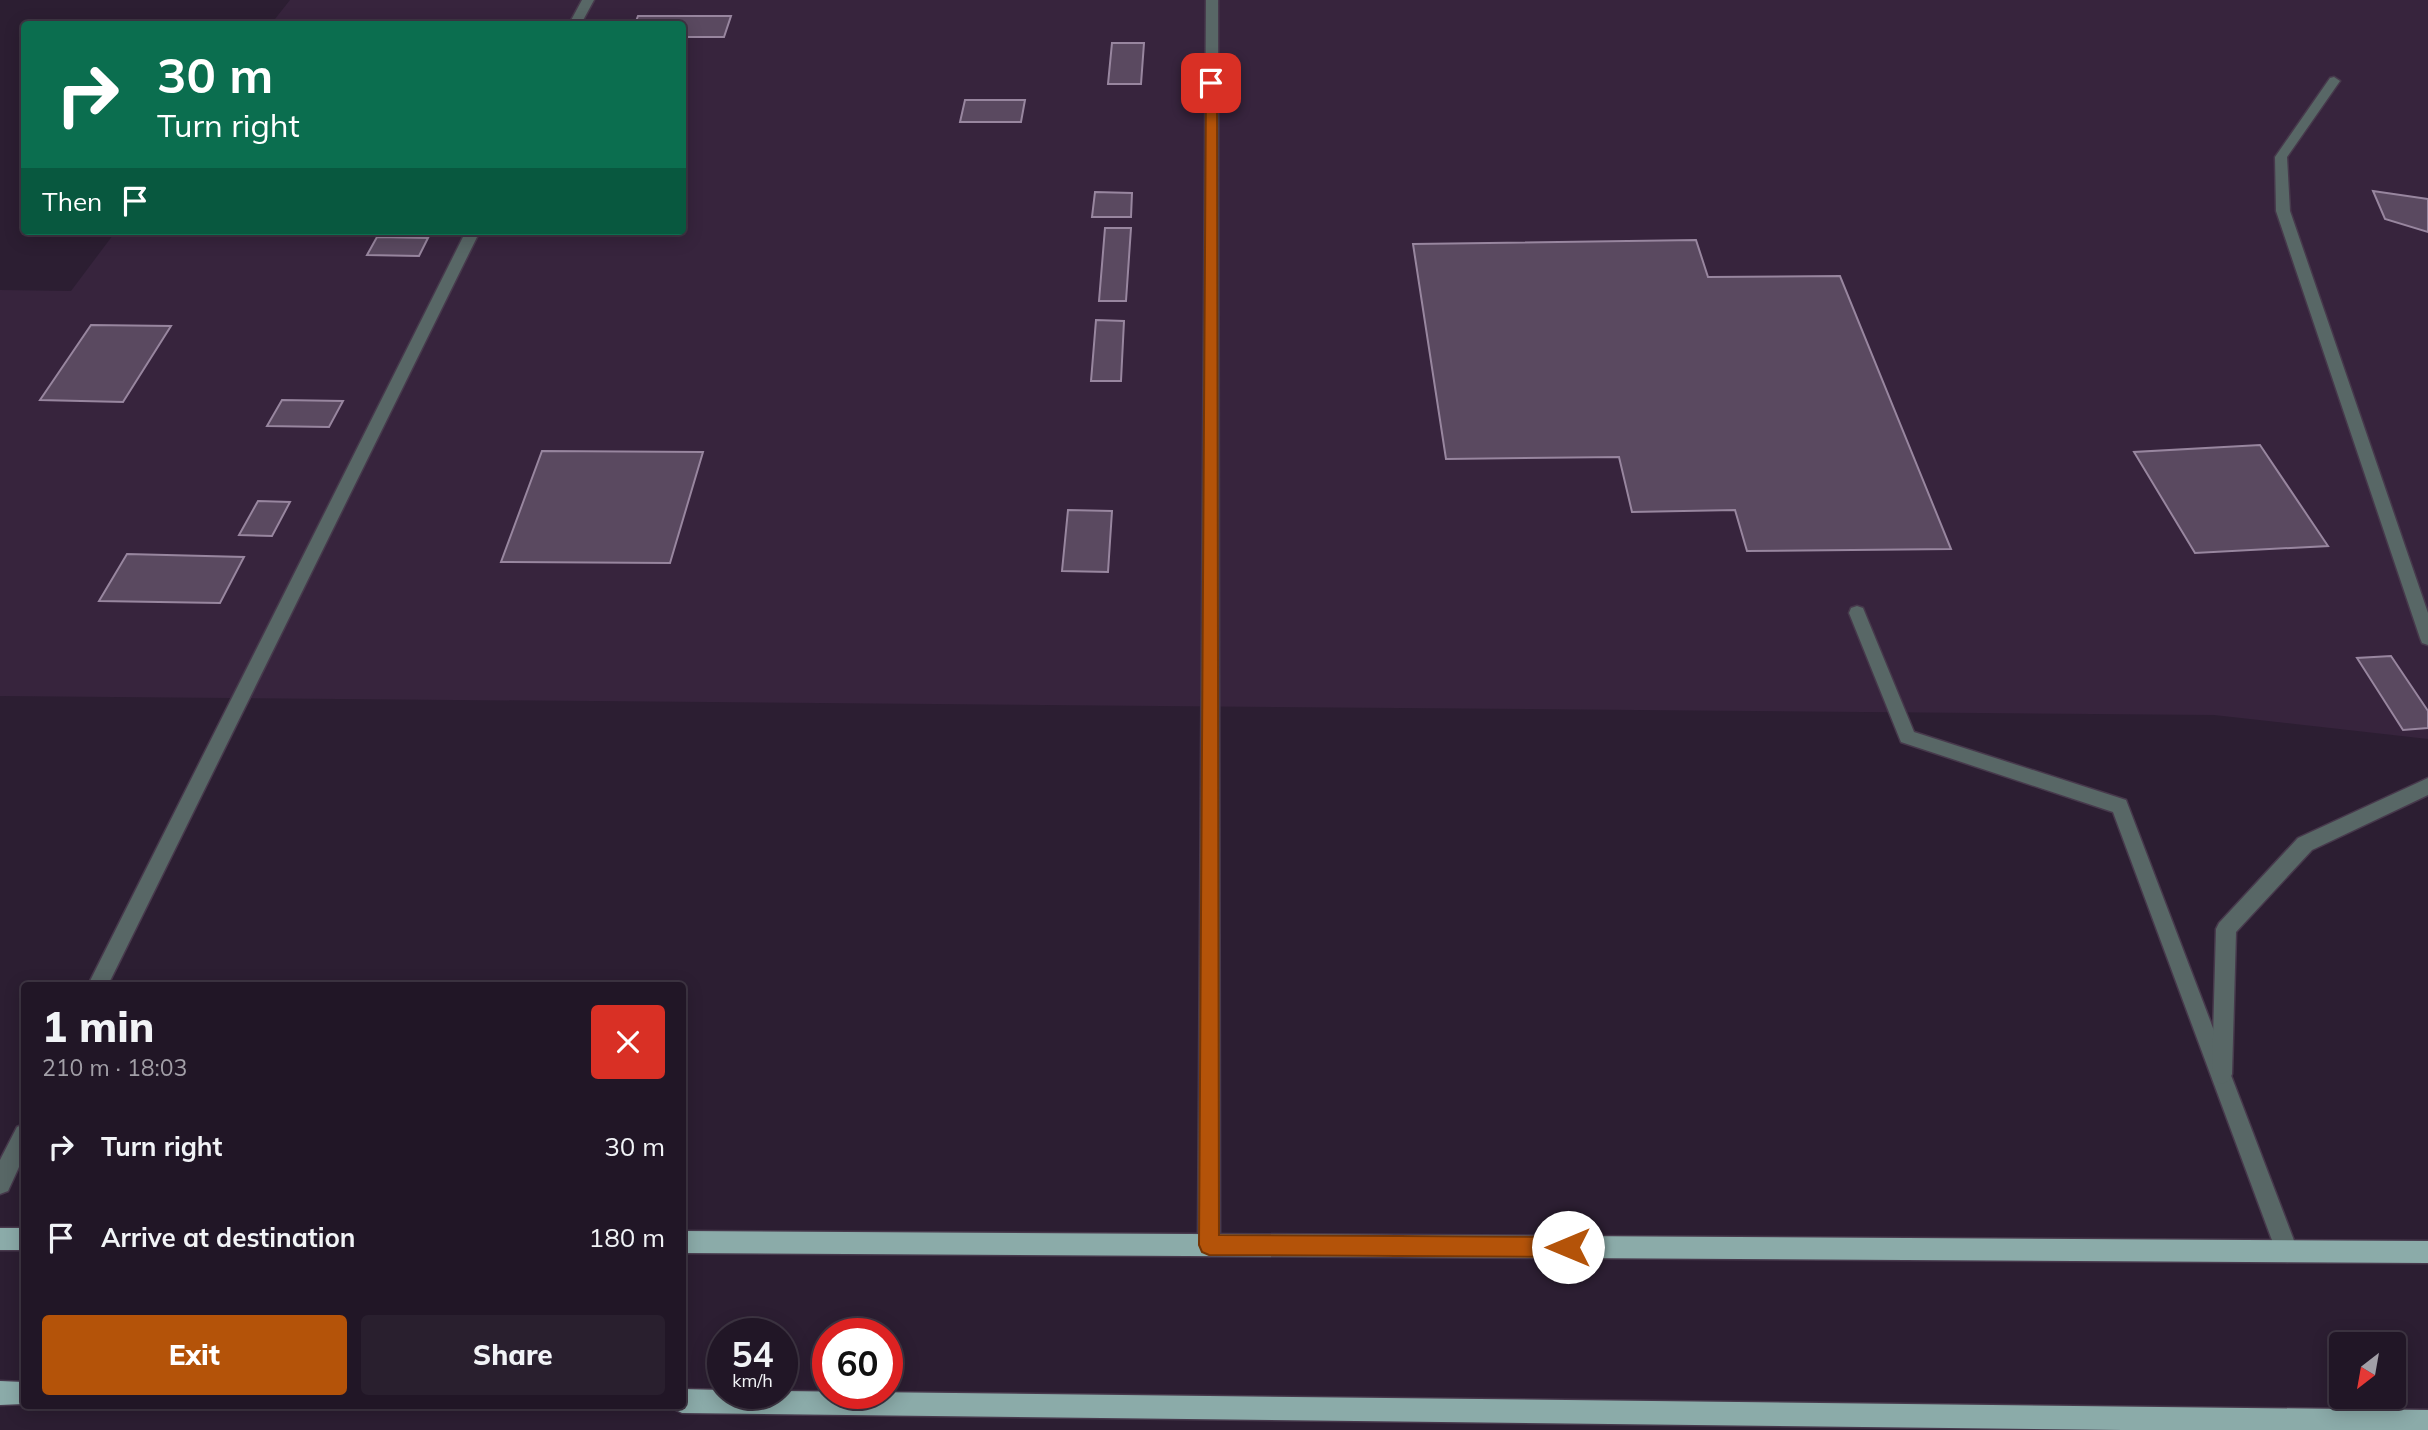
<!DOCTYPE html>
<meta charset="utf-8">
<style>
:root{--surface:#211626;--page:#291f2e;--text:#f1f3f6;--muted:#a29fa7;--line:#3e3543;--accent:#b45309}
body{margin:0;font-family:Mulish,sans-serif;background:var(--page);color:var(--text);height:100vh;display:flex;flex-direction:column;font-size:26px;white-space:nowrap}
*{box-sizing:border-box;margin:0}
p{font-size:23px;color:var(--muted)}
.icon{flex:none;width:38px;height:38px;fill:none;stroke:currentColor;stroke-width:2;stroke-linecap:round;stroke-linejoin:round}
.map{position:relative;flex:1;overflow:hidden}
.details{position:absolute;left:21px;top:982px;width:665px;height:427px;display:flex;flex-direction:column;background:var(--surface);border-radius:7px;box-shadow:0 4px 18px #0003,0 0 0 2px var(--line)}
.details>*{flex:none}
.guide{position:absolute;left:21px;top:21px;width:665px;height:214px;border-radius:7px;box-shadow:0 4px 18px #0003,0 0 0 2px var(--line);background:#0b6e4f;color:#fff;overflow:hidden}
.needle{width:46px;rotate:211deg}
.buttons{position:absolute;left:2329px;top:1332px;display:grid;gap:14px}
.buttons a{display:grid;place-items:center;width:77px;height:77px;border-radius:7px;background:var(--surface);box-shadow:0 4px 18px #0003,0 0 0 2px var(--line);font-size:35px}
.speed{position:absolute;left:707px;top:1318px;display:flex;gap:14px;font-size:35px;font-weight:700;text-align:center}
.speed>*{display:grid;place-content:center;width:91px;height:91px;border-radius:50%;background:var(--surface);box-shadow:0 4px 18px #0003,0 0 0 2px var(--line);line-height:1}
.speed small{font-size:18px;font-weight:400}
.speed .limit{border:10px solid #d22;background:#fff;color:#111}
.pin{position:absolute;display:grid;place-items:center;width:60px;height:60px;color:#fff;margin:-30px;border-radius:14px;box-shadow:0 4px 10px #0006}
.me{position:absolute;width:77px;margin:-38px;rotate:270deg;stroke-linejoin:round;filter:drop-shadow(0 0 5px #0008)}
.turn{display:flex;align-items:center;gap:24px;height:147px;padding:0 21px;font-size:32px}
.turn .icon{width:91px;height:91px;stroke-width:2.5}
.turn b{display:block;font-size:49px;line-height:60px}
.then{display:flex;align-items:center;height:66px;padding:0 21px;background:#0003;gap:14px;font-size:26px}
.round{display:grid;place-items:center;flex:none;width:74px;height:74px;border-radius:7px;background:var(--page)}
.headline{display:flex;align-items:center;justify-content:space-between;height:119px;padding:0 21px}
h1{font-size:42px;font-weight:800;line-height:52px}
.button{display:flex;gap:14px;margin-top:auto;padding:14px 21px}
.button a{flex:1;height:80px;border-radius:7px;background:var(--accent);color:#fff;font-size:28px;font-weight:800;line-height:80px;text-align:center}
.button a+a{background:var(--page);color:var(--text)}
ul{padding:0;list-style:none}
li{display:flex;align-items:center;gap:21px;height:91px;padding:0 21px}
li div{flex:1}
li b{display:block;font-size:26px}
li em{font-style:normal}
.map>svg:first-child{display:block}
.built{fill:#37243d}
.building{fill:#5a4960;stroke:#98869f;stroke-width:2}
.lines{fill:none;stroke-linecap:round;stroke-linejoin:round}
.service-casing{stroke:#47394c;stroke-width:3}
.minor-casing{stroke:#47394c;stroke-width:3}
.primary-casing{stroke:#47394c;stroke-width:3}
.service{fill:#586766;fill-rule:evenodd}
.minor{fill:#586766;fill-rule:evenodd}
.primary{fill:#8baba9;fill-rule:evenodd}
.route{fill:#b45309;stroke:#753606;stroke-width:2}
</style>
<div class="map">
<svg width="2428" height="1430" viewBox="0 0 2428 1430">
<rect width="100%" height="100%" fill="#2c1e32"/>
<path class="built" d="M290,0H2428V739L2214,715L0,696V290L71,291L116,231H682V24H271Z"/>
<path class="building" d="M638,16H731L724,37H682V24H635Z
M1112,43H1144L1141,84H1108Z
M965,100H1025L1021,122H960Z
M2373,191L2428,199V232L2385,219Z
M1095,192L1132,193L1131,217H1092Z
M1105,228H1131L1126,301H1099Z
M377,237L428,238L419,256L367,255Z
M1696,240L1708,277L1840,276L1951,549L1747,551L1735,510L1632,512L1619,457L1446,459L1413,244Z
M1096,320L1124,321L1121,381H1091Z
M91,325L171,326L123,402L40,400Z
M282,400L343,401L329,427L267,426Z
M2260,445L2328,546L2195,553L2134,452Z
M542,451L703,452L670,563L501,562Z
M258,501L290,502L272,536L239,535Z
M1068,510L1112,511L1108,572L1062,571Z
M127,554L244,557L220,603L99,601Z
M2391,656L2428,711V728L2403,730L2357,658Z"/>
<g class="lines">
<g class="service-casing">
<path id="service" d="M1857,606L1863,608L1865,613L1914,732L2126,800L2298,1251L2295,1259L2287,1262L2279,1259L2276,1251L2113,812L1901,742L1849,613L1851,608Z"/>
</g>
<g class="minor-casing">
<path id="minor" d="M582,0H594L581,24H569Z
M1206,0H1218L1220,1245L1217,1253L1209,1256L1201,1253L1198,1245Z
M2334,77L2340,81L2287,157L2290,211L2428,613V645L2422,643L2420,638L2276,211L2275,157L2330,78Z
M466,231H480L108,985H88Z
M2428,778V795L2312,850L2236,932L2232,1074L2229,1081L2222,1084L2215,1081L2212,1074L2216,929L2219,923L2298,838Z
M24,1124V1156L8,1191L0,1194V1160L17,1127Z"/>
</g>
<g class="primary-casing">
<path id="primary" d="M0,1228H24V1250H0Z
M682,1231L2428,1241V1263L682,1253Z
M0,1381L24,1382V1404L0,1405Z
M682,1389L723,1390V1393H782V1391L2428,1410V1430H2123L682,1413L674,1409L672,1405H682Z"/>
</g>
<use href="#service" class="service"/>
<use href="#minor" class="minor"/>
<use href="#primary" class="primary"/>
</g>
<path class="route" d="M1211,80L1217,83L1219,1235L1568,1237L1575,1240L1578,1247L1575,1254L1568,1257L1209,1255L1202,1252L1199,1245L1206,83Z"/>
</svg>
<div class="buttons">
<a><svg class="needle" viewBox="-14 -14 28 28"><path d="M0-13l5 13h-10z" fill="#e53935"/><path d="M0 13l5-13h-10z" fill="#a29fa7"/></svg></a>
</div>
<div class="speed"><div>54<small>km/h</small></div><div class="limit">60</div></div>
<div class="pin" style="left:1211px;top:83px;background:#d93025"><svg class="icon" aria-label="arrive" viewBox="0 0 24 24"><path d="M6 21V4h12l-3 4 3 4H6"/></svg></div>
<svg class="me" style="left:1568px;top:1247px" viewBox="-20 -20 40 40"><circle r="19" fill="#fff"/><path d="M0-13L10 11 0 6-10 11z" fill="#b45309"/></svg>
<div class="guide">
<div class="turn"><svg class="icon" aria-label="right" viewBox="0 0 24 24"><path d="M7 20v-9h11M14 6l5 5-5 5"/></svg><div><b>30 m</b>Turn right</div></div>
<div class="then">Then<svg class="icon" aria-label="arrive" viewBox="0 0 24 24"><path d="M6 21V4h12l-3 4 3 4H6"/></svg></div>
</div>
<section class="details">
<div class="headline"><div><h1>1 min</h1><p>210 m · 18:03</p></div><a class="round" style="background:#d93025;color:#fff"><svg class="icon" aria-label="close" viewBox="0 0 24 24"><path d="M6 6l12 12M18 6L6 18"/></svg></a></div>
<ul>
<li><svg class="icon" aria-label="right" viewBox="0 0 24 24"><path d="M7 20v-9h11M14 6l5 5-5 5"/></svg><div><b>Turn right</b></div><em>30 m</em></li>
<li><svg class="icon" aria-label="arrive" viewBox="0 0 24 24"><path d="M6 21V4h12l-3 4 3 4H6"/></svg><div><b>Arrive at destination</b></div><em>180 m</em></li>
</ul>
<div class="button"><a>Exit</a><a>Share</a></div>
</section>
</div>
